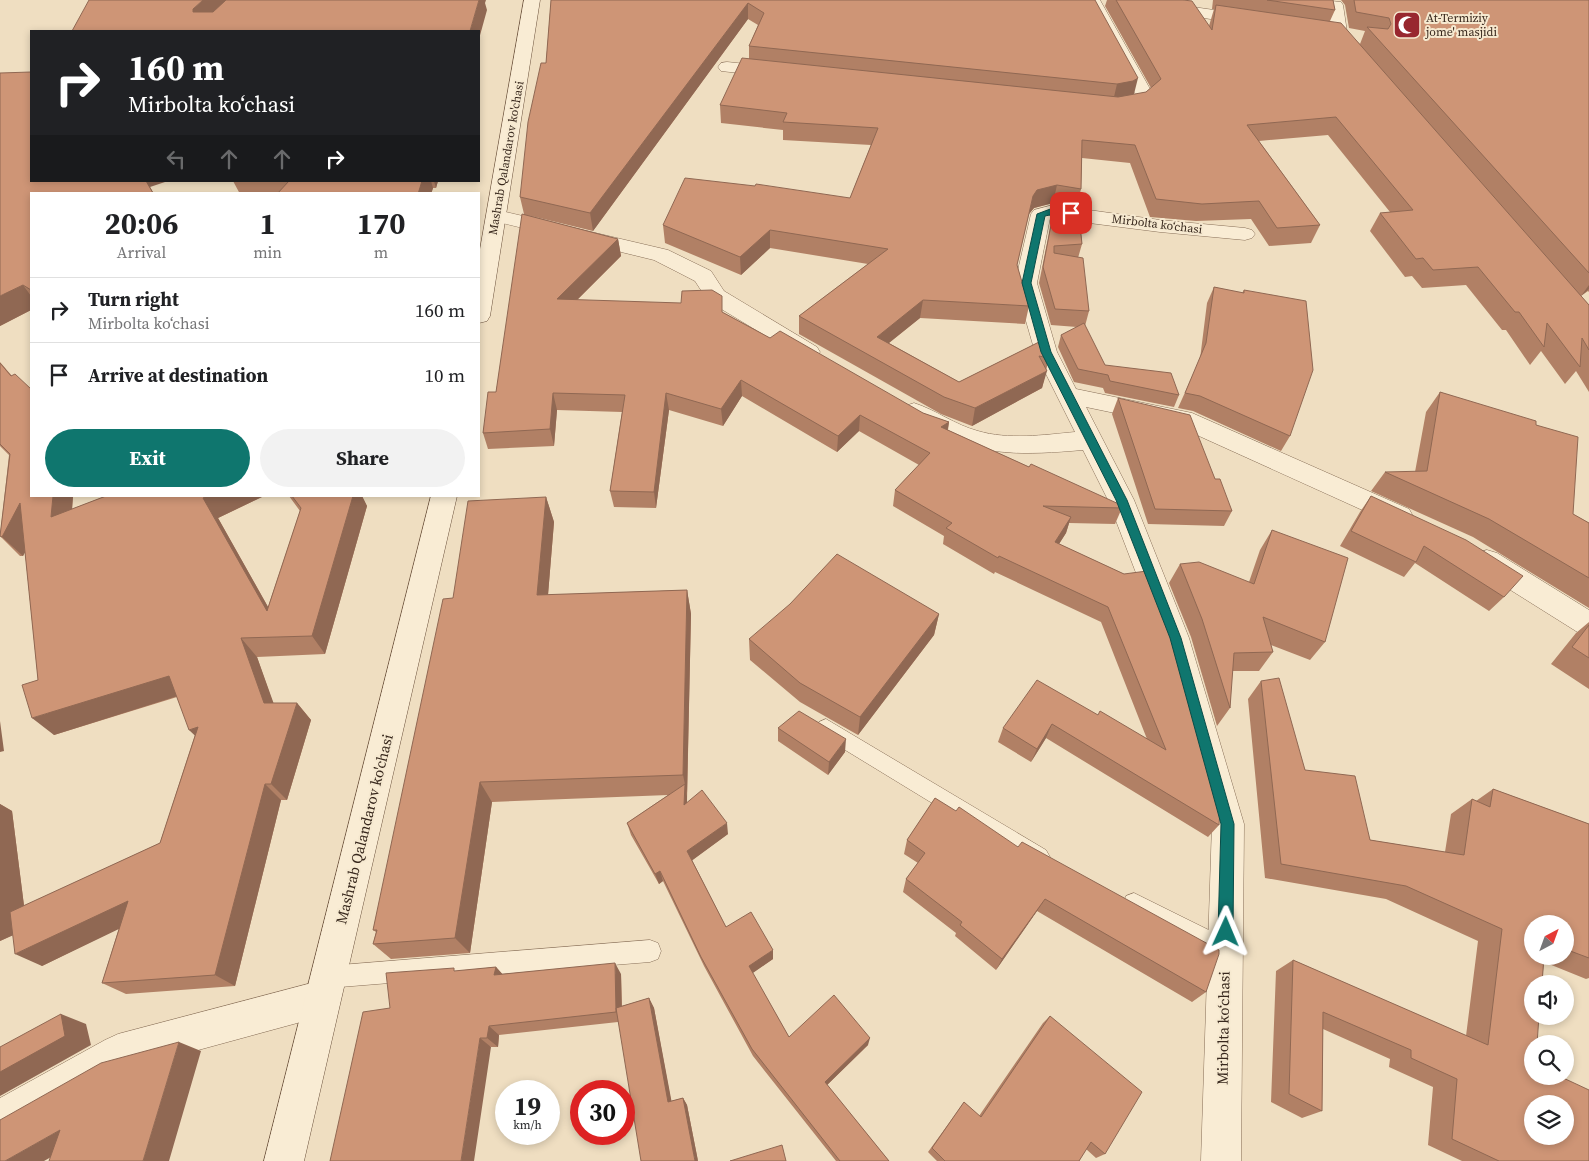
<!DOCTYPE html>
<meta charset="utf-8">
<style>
:root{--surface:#fff;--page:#f2f2f2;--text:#202124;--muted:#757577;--line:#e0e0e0;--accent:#0f766e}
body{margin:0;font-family:"Source Serif 4",serif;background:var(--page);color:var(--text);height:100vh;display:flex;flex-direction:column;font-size:19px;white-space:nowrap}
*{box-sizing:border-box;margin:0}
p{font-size:16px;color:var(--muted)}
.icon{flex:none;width:28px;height:28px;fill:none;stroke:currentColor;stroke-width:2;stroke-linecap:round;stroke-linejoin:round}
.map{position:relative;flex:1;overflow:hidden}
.side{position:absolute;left:30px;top:192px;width:450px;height:305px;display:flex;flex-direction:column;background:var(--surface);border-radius:0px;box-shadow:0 2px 8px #0003}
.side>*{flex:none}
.top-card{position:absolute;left:30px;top:30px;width:450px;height:152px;border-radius:0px;box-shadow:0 2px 8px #0003;background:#202124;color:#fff;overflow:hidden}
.needle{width:32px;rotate:41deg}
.tools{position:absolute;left:1524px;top:915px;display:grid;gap:10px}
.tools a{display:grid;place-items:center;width:50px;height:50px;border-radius:50%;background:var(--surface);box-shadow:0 2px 8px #0003;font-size:25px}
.speed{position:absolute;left:495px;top:1080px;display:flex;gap:10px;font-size:25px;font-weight:700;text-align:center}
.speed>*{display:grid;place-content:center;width:65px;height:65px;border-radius:50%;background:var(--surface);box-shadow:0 2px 8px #0003;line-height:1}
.speed small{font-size:12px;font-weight:400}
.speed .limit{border:8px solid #d22;background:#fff;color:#111}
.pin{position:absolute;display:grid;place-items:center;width:42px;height:42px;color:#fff;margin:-21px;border-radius:10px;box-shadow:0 2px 8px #0006}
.me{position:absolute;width:55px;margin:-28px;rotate:1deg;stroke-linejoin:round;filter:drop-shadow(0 0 4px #0008)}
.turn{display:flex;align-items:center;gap:18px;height:105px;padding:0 15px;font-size:22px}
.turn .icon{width:65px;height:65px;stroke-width:2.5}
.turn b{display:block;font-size:35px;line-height:42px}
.lanes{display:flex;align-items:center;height:48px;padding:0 15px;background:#0003;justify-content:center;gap:25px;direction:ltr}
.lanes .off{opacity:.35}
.eta{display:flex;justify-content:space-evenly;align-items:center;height:85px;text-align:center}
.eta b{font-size:30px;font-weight:700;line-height:35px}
.primary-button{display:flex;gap:10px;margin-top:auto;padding:10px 15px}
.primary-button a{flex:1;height:58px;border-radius:30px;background:var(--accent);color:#fff;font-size:20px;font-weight:700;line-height:58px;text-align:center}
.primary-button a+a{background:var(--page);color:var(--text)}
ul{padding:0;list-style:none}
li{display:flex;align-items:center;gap:15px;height:65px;padding:0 15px;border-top:1px solid var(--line)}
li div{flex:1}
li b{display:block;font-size:19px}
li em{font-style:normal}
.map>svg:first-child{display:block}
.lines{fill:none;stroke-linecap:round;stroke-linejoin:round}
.service-casing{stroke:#886f58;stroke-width:1}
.minor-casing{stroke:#886f58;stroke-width:1}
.secondary-casing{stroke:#6a503b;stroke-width:1}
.service{fill:#f9ecd4;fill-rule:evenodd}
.minor{fill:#f9ecd4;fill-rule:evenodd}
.secondary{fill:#f9ecd4;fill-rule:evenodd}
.wall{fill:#b18065;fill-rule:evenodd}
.shaded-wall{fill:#906853}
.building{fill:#ce9576;stroke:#906853;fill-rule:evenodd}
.route{fill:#0f766e;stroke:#0a4d48}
.labels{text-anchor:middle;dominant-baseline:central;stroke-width:4;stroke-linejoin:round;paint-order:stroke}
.far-poi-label{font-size:12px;fill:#38281d;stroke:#f6e9d0;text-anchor:start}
.far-street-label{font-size:12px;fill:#38281d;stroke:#f6e9d0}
.street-label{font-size:15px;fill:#38281d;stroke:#f6e9d0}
</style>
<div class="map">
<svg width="1589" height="1161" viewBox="0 0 1589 1161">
<rect width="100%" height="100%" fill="#efdec1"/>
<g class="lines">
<g class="service-casing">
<path id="service" d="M826,719L1046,850L1050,857L1046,864L1039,867L1032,864L819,734L816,728L819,722Z
M1134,893L1233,942L1236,950L1233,958L1225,961L1217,958L1126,912L1123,904L1126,896Z
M650,940L658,943L661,951L658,959L650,962L328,988L320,985L317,977L320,969L328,966Z"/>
</g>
<g class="minor-casing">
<path id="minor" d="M1084,0H1100L1154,96C1145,109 1123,116 1108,112L1105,108L1108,104L1129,100L1136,95Z
M1322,0L1341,2L1343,5L1347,32L1364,52L1362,56H1350L1333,36L1331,33L1327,6Z
M1165,3L1249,15L1255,17L1257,20L1255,23L1249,25L1159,11L1157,8L1159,5Z
M727,62L775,67L781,68L784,72L781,76L775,77L721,71L718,67L721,63Z
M1053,205L1160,220L1245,228L1252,230L1255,234L1252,238L1245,240L1160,232L1050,218L1037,283L1057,352L1076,389L1192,413L1409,509L1413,516L1409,523L1400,526L1391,523L1177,426L1086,407L1134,500L1189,638L1244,824L1241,1161H1201L1212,824L1161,638L1108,500L1083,450C1024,455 984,457 930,431C920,426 908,422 902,412L905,406L914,403C936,410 955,425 978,431C1008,440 1044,435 1075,432L1035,352L1015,283L1031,214L1034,210Z
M497,210L668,250L711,271L724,291L817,347L820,352L817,357L809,360L801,357L708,301L695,281L654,260L490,220L487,216L490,212Z
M1487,550L1497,553L1589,610V637L1579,633L1477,569L1473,561L1477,553Z
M323,980L336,985L341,998L336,1011L323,1016L125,1070L14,1133L0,1138V1098L105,1040L118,1034Z"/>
</g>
<g class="secondary-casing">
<path id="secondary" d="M524,0H540L490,316L487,321L479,323V255Z
M431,496H457L304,1161H264Z"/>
</g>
<use href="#service" class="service"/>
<use href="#minor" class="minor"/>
<use href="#secondary" class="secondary"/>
</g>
<path class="wall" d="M551,0H1095L1133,95L1146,92L1151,88L1105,6L1107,0H1183L1209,26L1214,9H1212L1213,0H1333L1335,10L1330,21L1360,44L1365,31L1349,28L1345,5L1341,0H1589V292L1588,291L1581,296L1589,305V392L1576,371L1565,384L1541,351L1530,365L1506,330H1502L1466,285L1422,288L1412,276L1405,277L1370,231L1380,213L1390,212L1328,135L1259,141L1320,225L1311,243L1269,246L1251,219L1196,221L1150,217L1130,163L1082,158L1081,189L1077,206L1053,203L1034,208L1029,214L1017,265L1029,306L1025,324L920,318L889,343L959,382L1041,341L1049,358L1042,388L972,426L941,414L799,334V316L868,264L770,248L741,275L665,243L663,225L850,198L871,145L783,140V130L721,123L720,105L749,59V46L758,25L748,19L593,231L527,215L618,239L621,256L577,300L724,313L770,338L923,413L949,422L948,430L1029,467L1122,508L1115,524L1069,523L1066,533L1059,544L1124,574L1219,825L1208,837L1046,738L1031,762L998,742L1003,728L1098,715L1147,739L1101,622L995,572L994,574L943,544L944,536L893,506L895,490L919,465L859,431L837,452L742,396L723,426L669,410L656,508L614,507L610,491L622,412L557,410L554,446L488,449L483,433L496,392L524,214L520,197L546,63Z
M31,72L150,187L31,194V310L0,326Z
M233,181H438L436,188H433L431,194H240Z
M1055,204L1080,225L1082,244L1078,258L1089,311L1085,326L1105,365L1179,395L1174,407L1105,393L1103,388L1074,382L1058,347L1061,335L1077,327L1051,325L1039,283Z
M1214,287L1242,293L1244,290L1290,436L1281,451L1193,411L1178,408L1200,359L1207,303Z
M0,362L12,376L31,496H73L72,509L106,496H264L218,518L268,607L300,511L289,496H362L367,506L325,654L257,657L273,703H297L311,720L287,800H281L235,986L126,994L102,983L119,928L42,966L13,935L0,941V804L12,811L24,906L160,843L195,735L177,697L54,735L38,680L25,552L23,556H20L0,536L9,455L0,446Z
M1440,392L1536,425L1573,514L1589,523V608L1473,537L1371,491L1385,472H1415L1426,412Z
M1118,398L1215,479L1232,511L1224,526L1148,524L1112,414Z
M1371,496L1504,597L1489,611L1415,563L1404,577L1340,546L1360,512Z
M546,497L554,522L548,595L687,590L691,614L687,802L728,834L692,860L726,927L773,959L752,973L789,1037L868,1045L827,1085L889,1161H836L753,1056L704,966L663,881L659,884L631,835L627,823L668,795L492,802L470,953L391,959L373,944L376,932L373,930L453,598Z
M1272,530L1325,642L1310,660L1271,645L1273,652L1259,671H1232L1230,708L1217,726L1191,637L1169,583L1180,564L1249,582L1260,550Z
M939,614L934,635L858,735L800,702L750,660L749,639Z
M1589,622V689L1551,664L1576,633Z
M1261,681L1305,770L1370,840L1445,852L1451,814L1472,799L1476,801L1493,789L1589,824V978L1586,979L1544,962L1532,1076L1589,1161H1462L1428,1145L1433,1087L1389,1067L1390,1059L1323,1029L1322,1111L1302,1118L1271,1102L1276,971L1293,960L1466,1036L1478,941L1386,899L1265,878L1248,699ZM1532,924H1565V956H1532Z
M778,728L845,752L828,775L778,741Z
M935,798L1206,992L1192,1002L1037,911L996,970L955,936L956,933L903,892L906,879L918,863L904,854L907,840Z
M496,967L503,975L621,974L622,1006L649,998L654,1008L671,1101L683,1098L687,1105L698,1161L618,1022L499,1035L498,1047H491L390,1008L457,971Z
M1050,1016L1105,1154L1096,1158L1086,1149L1079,1161H937L928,1152L960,1108L964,1102L979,1116L1043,1023Z"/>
<path class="shaded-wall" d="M203,0H233L203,30L193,12V9Z
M479,0H486L485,3L487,10L479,39V31H470Z
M748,3V19L593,231L590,213Z
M1138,78L1134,94L1113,101L1117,84Z
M146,181H168L150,187L154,194H150Z
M422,181H431L433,188L431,194H418Z
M434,181H438L436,188Z
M1057,185L1053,203L1034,208L1029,214L1033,196L1037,190Z
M770,230V248L741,275L740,257Z
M618,239L621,256L561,316L557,299Z
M23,285L31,296V310L0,326V296Z
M1589,285V289L1581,296Z
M923,300L920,318L875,354L877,337Z
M1047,371L1042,388L972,426L975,408Z
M741,380L742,396L723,426L721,409Z
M553,393L557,410L554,446L550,429Z
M666,393L669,410L656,508L654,492Z
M860,415L859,431L837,452L838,436Z
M949,422L946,439L941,427Z
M53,496H73L70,537L51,517Z
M207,496H264L218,518L281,630L267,611L203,498Z
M353,496H362L367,506L325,654L312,636Z
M546,497L554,522L546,619L537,595Z
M20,503L40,523L23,556L2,537Z
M1071,517L1066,533L1050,558L1055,542Z
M687,590L691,614L687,794L683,775Z
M939,614L934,635L858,735L860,717Z
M241,638L257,657L280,721L264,703Z
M169,676L187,693L54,735L32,718Z
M297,703L311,720L287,800L271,784Z
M0,721L4,751L0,752Z
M1052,724L1046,738L1031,762L1037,749Z
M198,727L207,747L189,730Z
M846,739L845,752L828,775L829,762Z
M480,782L492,802L470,953L455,938Z
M265,784L281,800L235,986L215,975Z
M685,784L687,796V816L684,805Z
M0,804L12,811L27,929L0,941Z
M727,823L728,834L690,862L687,851Z
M660,871L663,881L659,884L655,874Z
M1045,899L1037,911L996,970L1002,959Z
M128,901L150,914L42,966L15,954Z
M773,950V959L750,975L749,966Z
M615,963L621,974L622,1022L616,1012Z
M496,967L506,978L494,975Z
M649,998L654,1008L673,1109L668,1102Z
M61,1014L86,1024L91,1045L0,1096V1072Z
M489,1026L499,1035L498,1047L487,1038Z
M480,1038L491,1047L474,1161H461Z
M870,1038L868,1045L824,1088L825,1082Z
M179,1042L201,1051L169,1161H143Z
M683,1098L687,1105L698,1161H695Z
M60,1130L88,1136L44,1161H5Z"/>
<path class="building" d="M89,0H203L193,9V12H213L226,0H479L470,31H72Z
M551,0H1095L1138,78L1133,81L1117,84L749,46L764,13L748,3L590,213L520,197L528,122L541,63H546Z
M1116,0H1183L1192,1L1212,30L1216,5L1341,23L1589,305V350L1582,338L1580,367L1547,323L1544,347L1519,312H1515L1478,267L1433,270L1423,258L1416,259L1380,213L1413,210L1336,117L1247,125L1320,225L1277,228L1259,201L1202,204L1156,199L1135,145L1082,140L1081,189L1057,185L1037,190L1033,196L1017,265L1029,306L923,300L877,337L959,382L1041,341L1049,358L1039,356L1047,371L975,408L944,397L799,316L888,249L770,230L740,257L663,225L685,178L755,186L756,184L850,198L878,128L783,122L787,113L720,105L742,58L1118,97L1146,92L1161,79Z
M1267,0H1333L1335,10Z
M1354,0H1589V273L1367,27L1388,29L1391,24L1389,18L1356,12Z
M31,72V181H146L153,193L150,194H31V290L23,285L0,296V73Z
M289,181H422L418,194H277Z
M1055,204L1081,207L1080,225L1082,244L1054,246V253L1083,258L1089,311L1055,309L1043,267Z
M522,214L618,239L557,299L681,303L682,291L712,290L722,296V312L770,338L780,331L923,413L949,422L941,427L1029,467L1031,464L1121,505L1122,508L1043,506L1071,517L1055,542L1124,574L1147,571L1167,624L1220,810L1219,825L1052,724L1037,749L1003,728L1037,680L1098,715L1100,711L1166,750L1108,607L999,556L998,558L946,528L952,523L895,490L930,453L860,415L838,436L741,380L721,409L666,393L654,492L610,491L625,395L553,393L550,429L483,433L488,392H496Z
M1214,287L1244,293V290L1306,301L1313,370L1290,436L1200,396L1185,393L1206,343Z
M1084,323L1105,365L1171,373L1179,395L1110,381L1108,375L1078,369L1061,335Z
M0,363L11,376L15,374L31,389V496H53L51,517L106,496H207L203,498L267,611L301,508L292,496H353L312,636L241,638L264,703H297L271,784H265L215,975L102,983L128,901L15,954L10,912L160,843L198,727L189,730L169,676L32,718L22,685L38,680L20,503L2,537L0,536L10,454L0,444Z
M1440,392L1536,421V425L1578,437L1573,514L1589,523V578L1489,519L1385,472L1427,471Z
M1118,398L1190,415L1215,479H1220L1232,511L1155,509Z
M1371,496L1466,540L1523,576L1504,597L1424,546L1416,562L1351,531Z
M546,497L537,595L687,590L683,775L480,782L455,938L373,944L377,930H373L443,599L453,598L468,501Z
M1272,530L1348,558L1325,642L1263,617L1273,652L1234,653L1230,708L1202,619L1180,564L1199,562L1254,584Z
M837,554L939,614L860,717L800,683L749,639L790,604Z
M1589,625V658L1572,647Z
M1279,678L1305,770L1355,776L1370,840L1464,855L1472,799L1490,807L1493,789L1589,824V958L1565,949V924H1532V956H1544L1542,984H1532V1016H1539L1537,1044H1532V1076H1559L1589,1090V1161H1499L1452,1139L1457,1079L1411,1058V1050L1323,1012L1322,1111L1289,1094L1293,960L1488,1045L1502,929L1406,886L1281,864L1261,681ZM1532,1104H1565V1136H1532Z
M799,711L846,739L829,762L778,728Z
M685,784L684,805L702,790L727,823L687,851L726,927L751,912L773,950L749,966L789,1037L834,995L870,1038L825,1082L889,1161H840L752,1049L701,957L660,871L655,874L627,823Z
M935,798L956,811L959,807L1018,847L1022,842L1219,950V954L1206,992L1045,899L1002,959L960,925L962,922L906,879L925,853L907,840Z
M615,963L616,1012L489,1026L487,1038H480L461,1161H330L363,1012L390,1008L386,973L454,968V971L496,967L494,975Z
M649,998L668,1102L683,1098L695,1161H641L616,1008Z
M61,1014L65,1036L0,1072V1047Z
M1050,1016L1142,1092L1105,1154L1091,1142L1079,1161H945L932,1148L964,1102L981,1117Z
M179,1042L143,1161H49L60,1130L5,1161H0V1120L101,1063Z
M782,1145L786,1161H730Z"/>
<path class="route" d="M1053,208L1071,211L1075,213C1068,218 1055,213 1045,216L1031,283L1051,352L1127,500L1181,638L1234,824L1233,932L1231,937L1226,939L1220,937L1218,932L1221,824L1170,638L1116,500L1041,352L1022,283L1037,214Z"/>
<defs>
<g id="mosque-square" transform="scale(1.4375)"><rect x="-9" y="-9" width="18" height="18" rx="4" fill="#98272f" stroke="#f6e9d0"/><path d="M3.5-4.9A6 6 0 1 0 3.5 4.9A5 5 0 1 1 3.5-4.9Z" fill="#fff"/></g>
</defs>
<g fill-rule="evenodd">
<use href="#mosque-square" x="1407" y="25"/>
</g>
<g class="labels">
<g class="far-poi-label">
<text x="1426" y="18">At-Termiziy<tspan x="1426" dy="14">jome' masjidi</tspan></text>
</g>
<g class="far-street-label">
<text transform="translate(506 158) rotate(-80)">Mashrab Qalandarov ko'chasi</text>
<text transform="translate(1157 224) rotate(7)">Mirbolta koʻchasi</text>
</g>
<g class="street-label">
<text transform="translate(364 829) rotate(-76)">Mashrab Qalandarov ko'chasi</text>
<text transform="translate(1223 1028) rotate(-89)">Mirbolta koʻchasi</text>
</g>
</g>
</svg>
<div class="tools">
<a><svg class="needle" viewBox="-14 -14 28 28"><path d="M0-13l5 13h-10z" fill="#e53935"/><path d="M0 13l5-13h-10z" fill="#757577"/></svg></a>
<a><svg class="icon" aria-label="sound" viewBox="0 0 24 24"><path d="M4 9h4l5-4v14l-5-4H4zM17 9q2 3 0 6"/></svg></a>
<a><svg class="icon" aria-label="search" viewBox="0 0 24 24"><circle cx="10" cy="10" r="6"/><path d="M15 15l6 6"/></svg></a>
<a><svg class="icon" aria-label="layers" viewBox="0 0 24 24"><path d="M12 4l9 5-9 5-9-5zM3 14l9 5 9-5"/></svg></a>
</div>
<div class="speed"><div>19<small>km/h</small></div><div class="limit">30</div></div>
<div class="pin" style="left:1071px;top:213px;background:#d93025"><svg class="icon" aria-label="arrive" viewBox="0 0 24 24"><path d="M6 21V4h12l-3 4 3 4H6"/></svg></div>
<svg class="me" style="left:1226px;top:932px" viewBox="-20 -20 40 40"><path d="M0-17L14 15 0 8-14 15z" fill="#0f766e" stroke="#fff" stroke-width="4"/></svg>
<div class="top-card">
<div class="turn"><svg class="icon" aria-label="right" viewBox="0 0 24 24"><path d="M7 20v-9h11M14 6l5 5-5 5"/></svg><div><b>160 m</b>Mirbolta koʻchasi</div></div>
<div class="lanes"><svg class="icon off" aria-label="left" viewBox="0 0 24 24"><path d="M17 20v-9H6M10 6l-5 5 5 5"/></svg><svg class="icon off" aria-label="ahead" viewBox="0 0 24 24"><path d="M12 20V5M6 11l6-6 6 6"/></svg><svg class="icon off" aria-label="ahead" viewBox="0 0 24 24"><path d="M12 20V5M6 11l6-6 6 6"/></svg><svg class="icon" aria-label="right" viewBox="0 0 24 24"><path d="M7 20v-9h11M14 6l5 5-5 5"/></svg></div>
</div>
<section class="side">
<div class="eta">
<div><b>20:06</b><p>Arrival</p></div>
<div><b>1</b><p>min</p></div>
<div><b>170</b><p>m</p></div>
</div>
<ul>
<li><svg class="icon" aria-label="right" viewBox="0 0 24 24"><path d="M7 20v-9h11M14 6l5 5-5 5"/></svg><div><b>Turn right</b><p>Mirbolta koʻchasi</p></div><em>160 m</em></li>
<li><svg class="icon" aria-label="arrive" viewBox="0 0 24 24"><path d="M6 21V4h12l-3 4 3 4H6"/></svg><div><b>Arrive at destination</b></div><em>10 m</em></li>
</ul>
<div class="primary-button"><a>Exit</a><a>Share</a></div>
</section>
</div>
